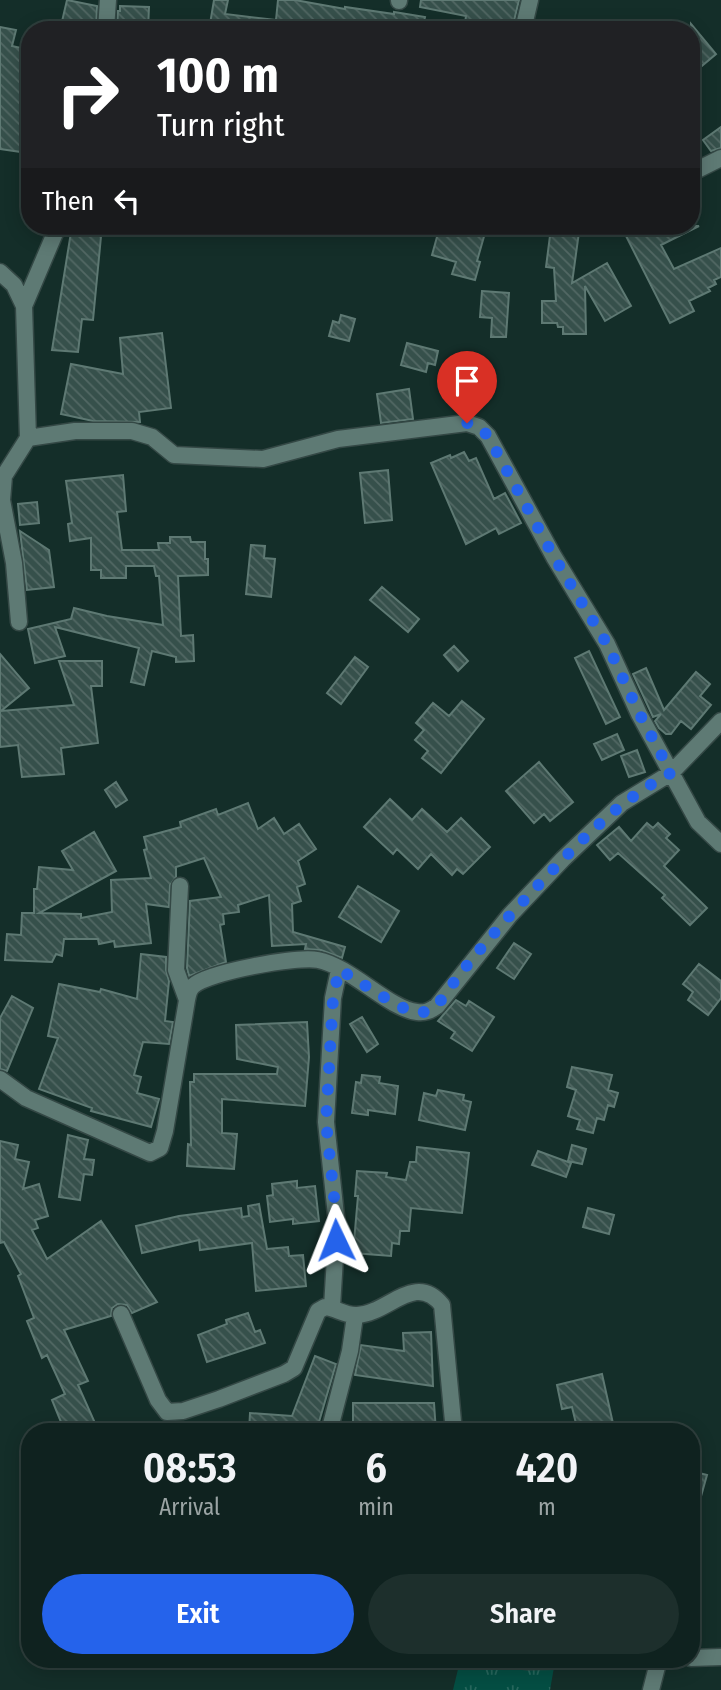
<!DOCTYPE html>
<style>
:root{--surface:#0f221f;--page:#1d2f2c;--text:#f1f3f6;--muted:#9ba4a4;--line:#2f3f3d;--accent:#2563eb}
body{margin:0;font-family:"Fira Sans Condensed",sans-serif;background:var(--page);color:var(--text);height:100vh;display:flex;flex-direction:column;font-size:26px;white-space:nowrap}
*{box-sizing:border-box;margin:0}
p{font-size:23px;color:var(--muted)}
.icon{flex:none;width:38px;height:38px;fill:none;stroke:currentColor;stroke-width:2;stroke-linecap:round;stroke-linejoin:round}
.map{position:relative;flex:1;overflow:hidden}
.drawer{position:absolute;left:21px;top:1423px;width:679px;height:245px;display:flex;flex-direction:column;background:var(--surface);border-radius:28px;box-shadow:0 4px 18px #0003,0 0 0 2px var(--line)}
.drawer>*{flex:none}
.top-card{position:absolute;left:21px;top:21px;width:679px;height:214px;border-radius:28px;box-shadow:0 4px 18px #0003,0 0 0 2px var(--line);background:#202124;color:#fff;overflow:hidden}
.pin{position:absolute;display:grid;place-items:center;width:60px;height:60px;color:#fff;margin:-72px -30px;border-radius:50% 50% 50% 0;rotate:-45deg;box-shadow:0 0 7px #0007}
.pin .icon{rotate:45deg}
.me{position:absolute;width:77px;margin:-38px;rotate:358deg;stroke-linejoin:round;filter:drop-shadow(0 0 5px #0008)}
.turn{display:flex;align-items:center;gap:24px;height:147px;padding:0 21px;font-size:32px}
.turn .icon{width:91px;height:91px;stroke-width:2.5}
.turn b{display:block;font-size:49px;line-height:60px}
.then{display:flex;align-items:center;height:66px;padding:0 21px;background:#0003;gap:14px;font-size:26px}
.eta{display:flex;justify-content:space-evenly;align-items:center;height:119px;text-align:center}
.eta b{font-size:42px;font-weight:600;line-height:49px}
.action{display:flex;gap:14px;margin-top:auto;padding:14px 21px}
.action a{flex:1;height:80px;border-radius:42px;background:var(--accent);color:#fff;font-size:28px;font-weight:600;line-height:80px;text-align:center}
.action a+a{background:var(--page);color:var(--text)}
.map>svg:first-child{display:block}
.park{fill:url(#park-tufts)}
.building{fill:url(#building-back-hatch);stroke:#5e7973;stroke-width:2}
.lines{fill:none;stroke-linecap:round;stroke-linejoin:round}
.street-casing{stroke:#344845;stroke-width:19}
.street{stroke:#5e7a74;stroke-width:16}
.route{stroke:#2563eb;stroke-width:12;stroke-dasharray:0 21.6}
</style>
<div class="map">
<svg width="721" height="1690" viewBox="0 0 721 1690">
<defs>
<pattern id="park-tufts" width="24" height="20" patternUnits="userSpaceOnUse" patternTransform="scale(1.75)"><rect width="24" height="20" fill="#044e43"/><path d="M3 7l-1-3M5 7V3M7 7l1-3M15 17l-1-3M17 17v-4M19 17l1-3" fill="none" stroke="#27675d"/></pattern>
<pattern id="building-back-hatch" width="6" height="6" patternUnits="userSpaceOnUse" patternTransform="scale(1.75)"><rect width="6" height="6" fill="#36504b"/><path d="M-1 5l2 2M0 0l6 6M5-1l2 2" fill="none" stroke="#526864"/></pattern>
</defs>
<rect width="100%" height="100%" fill="#142e29"/>
<path class="park" d="M460,1661L554,1667L550,1690H453Z"/>
<path class="building" d="M67,0L97,6L96,30H60Z
M214,0H228L225,14L276,20L278,0H295L345,9V7L394,14V12L425,17L422,30H209Z
M421,0H519L513,25L487,20L486,30H464L466,16L420,7Z
M120,6L149,7L148,30H117L118,11H120Z
M691,24L716,54L691,75Z
M0,27L16,30L12,46L30,50L28,153L0,149Z
M721,127V148L711,151L703,140Z
M72,226H102L93,320L82,319L78,352L52,350Z
M440,226L451,229L452,226H460L485,233L477,261L480,262L475,280L452,274L456,262L432,255Z
M621,226H699L661,245L674,269L721,248V277L714,280L716,284L708,288L710,291L689,301L694,311L670,323Z
M551,228L579,232L572,283L607,263L631,306L605,321L585,286L586,334H563V327H558L557,323H542V301H556L554,268L546,267Z
M482,291L509,293L506,337H491L492,318L480,317Z
M341,315L355,319L349,341L329,336L333,321L339,323Z
M162,333L171,408L139,412L140,422L93,421L61,414L71,364L123,374L120,338Z
M407,343L438,351L435,365L428,363L426,372L401,365Z
M409,389L413,419L381,423L377,394Z
M464,452L469,461L476,458L494,499L505,493L521,523L499,534L496,528L466,544L431,463L450,455L451,458Z
M388,470L392,520L365,523L360,473Z
M123,475L126,511L117,512L122,550H159L158,543H170V537H190L191,542H205V559H208V575L178,576L181,636L193,635L194,661L176,662V657L152,651L144,685L131,682L139,648L55,627L65,656L35,663L28,629L71,619L74,608L107,616L163,625L159,576H156L154,566H126V578H101V570H91V538L70,541L68,524L72,523L66,481Z
M37,502L39,523L20,525L18,504Z
M20,531L49,550L54,587L27,590Z
M251,545L265,546L264,558L275,559L271,597L246,594Z
M382,587L419,619L408,632L370,600Z
M454,646L468,661L458,671L444,655Z
M589,651L620,717L606,724L575,658Z
M0,654L29,688L1,711L74,705L59,661H102V686H91L98,743L61,748L64,774L22,777L18,745L0,747Z
M355,657L368,667L341,704L327,693Z
M646,668L664,710L696,672L710,684L700,696L711,705L691,729L681,721L671,734H666L659,728L655,721L661,714L653,717L633,674Z
M462,701L484,719L441,773L422,758L428,751L415,740L424,730L416,723L433,703L449,716Z
M617,734L624,750L602,760L594,744Z
M637,750L645,772L629,777L621,756Z
M539,762L573,802L550,821L544,814L534,823L506,791Z
M116,782L127,800L116,807L105,790Z
M390,799L412,820L422,809L447,832L461,818L490,847L463,874L457,869L452,875L431,854L418,869L397,849L393,854L364,827Z
M248,803L258,829L274,818L284,834L299,824L316,849L298,861L305,884L297,887L301,901L292,904L293,932L345,947L342,958L321,950L305,949L306,944L272,946L269,895L238,905L239,912L223,914L224,924L220,925L226,962L189,976L187,968L190,901L221,897L204,858L176,867V877L170,885L169,907L146,904L151,943L115,947L114,941L99,944L98,939H64L62,956L56,954L52,962L5,960L7,934L21,935L22,913H34V889H37L39,867L73,870L62,851L94,832L116,871L39,913L81,914V918L112,912L111,880L151,878L144,850L147,849L144,837L181,827L180,822L216,809L218,815Z
M647,823L653,828L658,823L670,834L666,838L679,850L664,866L707,908L690,925L662,898L665,895L618,853L610,860L597,845L619,827L631,841Z
M358,886L399,911L381,942L339,917Z
M514,943L531,954L514,979L497,968Z
M141,954L166,957V970L169,981L165,1021L173,1022L169,1044L143,1042L134,1075L141,1077L137,1093L159,1099L151,1127L91,1111L92,1108L39,1089L58,1038L48,1036L59,984L100,992L101,989L137,999Z
M699,964L721,981V998L708,1015L688,1000L693,992L683,984Z
M12,996L33,1008L7,1071L0,1069V1018Z
M456,1000L466,1006L469,1001L494,1017L472,1051L451,1038L455,1032L438,1021Z
M362,1017L378,1044L367,1052L350,1024Z
M307,1022L309,1057L305,1106L222,1099V1133L237,1134L234,1169L187,1166L188,1144L191,1145L190,1082H194V1074H277L278,1067L237,1059L236,1025Z
M572,1067L612,1075L608,1090L618,1093L614,1107L608,1105L604,1120L597,1118L593,1133L577,1129L580,1120L568,1116L576,1090L567,1087Z
M362,1075L380,1077L379,1083L398,1086L395,1114L368,1110V1115L352,1113L356,1082L361,1083Z
M438,1090L464,1095L463,1100L471,1102L465,1130L419,1120L424,1093L436,1096Z
M68,1135L88,1140L84,1159L94,1160L92,1175L84,1174L80,1200L59,1197Z
M0,1141L18,1145L15,1159L29,1162L23,1189L39,1184L48,1216L35,1220L38,1228L32,1230L47,1259L101,1221L157,1302L132,1313L127,1305L118,1304L112,1308L111,1316L64,1330L88,1381L78,1385L99,1432H65L52,1400L65,1394L47,1355L42,1358L27,1321L34,1318L18,1276L21,1274L4,1242L0,1243Z
M572,1145L586,1149L582,1164L568,1161Z
M417,1147L469,1153L462,1213L411,1208L409,1231H400L399,1244L392,1243L391,1256L353,1253L358,1196H355L357,1171L387,1173L386,1177L406,1180L410,1162H416Z
M538,1151L571,1163L566,1177L532,1165Z
M297,1181V1188L315,1186L319,1221L293,1224V1219L270,1222L267,1196L273,1195L272,1184Z
M259,1204L267,1249L288,1247L289,1256L303,1255L306,1286L256,1291L252,1243L200,1250L199,1240L142,1253L136,1226L179,1216L241,1208L242,1217L249,1216L248,1206Z
M588,1208L614,1215L609,1234L583,1227Z
M248,1313L255,1332L260,1330L265,1343L207,1362L198,1335L227,1324L226,1320Z
M431,1332L433,1386L355,1375L361,1345L404,1351L403,1333Z
M315,1356L336,1364L316,1432H249L250,1413L292,1416Z
M602,1374L614,1428L599,1432H578L572,1407L562,1409L557,1385Z
M353,1403H434L436,1432H353Z
M691,1471L707,1475L696,1514L691,1513Z"/>
<g class="lines">
<g class="street-casing">
<path id="street" d="M399,1V0
M106,30L108,0
M523,30L530,0
M691,173L721,158
M0,272L14,285L24,306
M28,438L24,306L58,226
M4,476L2,500L14,563L19,622
M0,477L4,476L28,438L75,431H132L152,437L174,455L263,459L338,439L467,423L479,427L488,436L554,557L607,644L639,714L698,822L721,844
M180,886L176,970L187,1000
M0,1079L26,1098L150,1153L160,1148L165,1131L187,1000C188,995 189,989 193,986C208,972 297,956 318,960C350,966 389,1009 417,1012C425,1013 430,1011 437,1006L510,915L563,859L622,803L671,773L721,721
M332,1307L337,1225L326,1122L333,998L339,970
M121,1314L158,1400L167,1412L183,1411L219,1399L284,1374L294,1368L318,1311L325,1307C336,1308 346,1316 357,1315C388,1314 415,1271 442,1305L454,1432
M329,1432L350,1351L355,1316
M691,1658L721,1657
M506,1659L528,1661L639,1659
M651,1690L659,1659"/>
</g>
<use href="#street" class="street"/>
</g>
<g class="lines">
<path class="route" d="M336,1240L337,1225L326,1122L333,998L339,970C360,980 398,1010 416,1012C425,1013 430,1011 437,1006C468,960 506,919 544,879C583,838 620,800 671,773L639,713L607,644L554,557L488,436L479,427L467,423"/>
</g>
</svg>
<div class="pin" style="left:467px;top:423px;background:#d93025"><svg class="icon" aria-label="arrive" viewBox="0 0 24 24"><path d="M6 21V4h12l-3 4 3 4H6"/></svg></div>
<svg class="me" style="left:336px;top:1240px" viewBox="-20 -20 40 40"><path d="M0-17L14 15 0 8-14 15z" fill="#2563eb" stroke="#fff" stroke-width="4"/></svg>
<div class="top-card">
<div class="turn"><svg class="icon" aria-label="right" viewBox="0 0 24 24"><path d="M7 20v-9h11M14 6l5 5-5 5"/></svg><div><b>100 m</b>Turn right</div></div>
<div class="then">Then<svg class="icon" aria-label="left" viewBox="0 0 24 24"><path d="M17 20v-9H6M10 6l-5 5 5 5"/></svg></div>
</div>
<section class="drawer">
<div class="eta">
<div><b>08:53</b><p>Arrival</p></div>
<div><b>6</b><p>min</p></div>
<div><b>420</b><p>m</p></div>
</div>
<div class="action"><a>Exit</a><a>Share</a></div>
</section>
</div>
